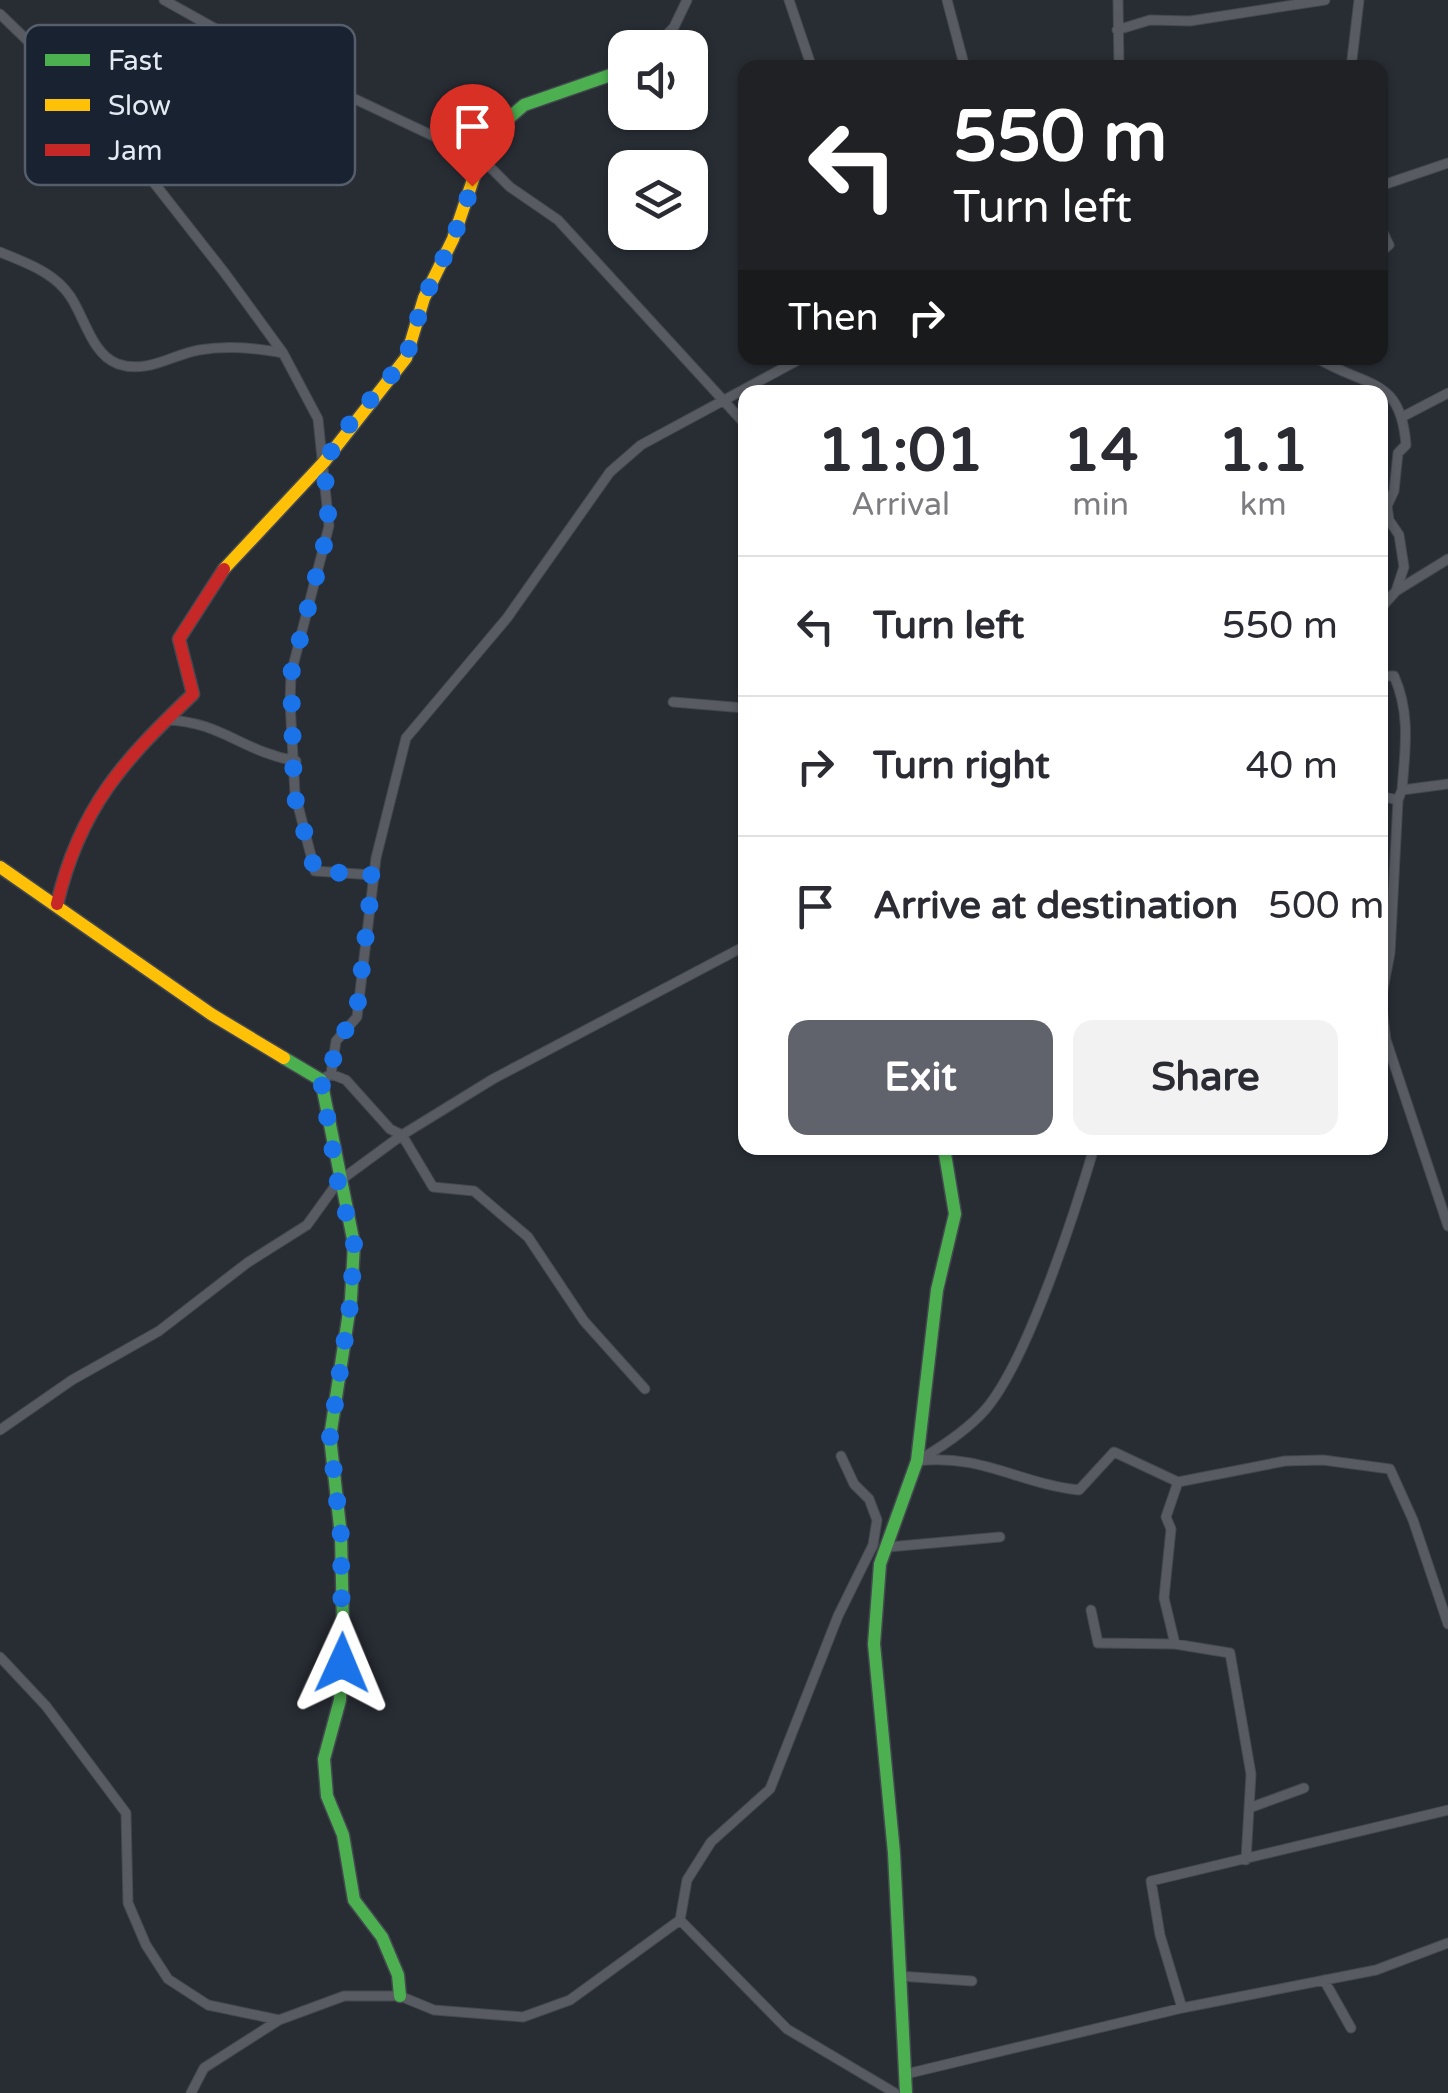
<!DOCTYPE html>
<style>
:root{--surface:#fff;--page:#f2f2f3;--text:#2b2b33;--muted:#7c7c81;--line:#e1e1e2;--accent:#61636c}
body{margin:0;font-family:"Varela Round",sans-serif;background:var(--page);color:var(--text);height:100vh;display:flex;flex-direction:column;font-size:38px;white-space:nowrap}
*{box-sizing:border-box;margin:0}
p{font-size:32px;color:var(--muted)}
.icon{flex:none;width:55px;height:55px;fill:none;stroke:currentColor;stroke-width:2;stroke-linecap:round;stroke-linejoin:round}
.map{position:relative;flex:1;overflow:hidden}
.side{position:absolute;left:738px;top:385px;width:650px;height:770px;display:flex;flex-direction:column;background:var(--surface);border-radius:20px;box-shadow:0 2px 8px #0004}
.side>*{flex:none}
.guide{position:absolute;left:738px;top:60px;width:650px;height:305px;border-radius:20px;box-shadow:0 2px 8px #0004;background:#202124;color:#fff;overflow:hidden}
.tools{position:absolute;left:608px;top:30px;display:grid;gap:20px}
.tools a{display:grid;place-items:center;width:100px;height:100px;border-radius:20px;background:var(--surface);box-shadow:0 2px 8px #0004;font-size:50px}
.pin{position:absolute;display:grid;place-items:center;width:85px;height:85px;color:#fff;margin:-102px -42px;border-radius:50% 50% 50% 0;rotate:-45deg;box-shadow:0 0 10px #0007}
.pin .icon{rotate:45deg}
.me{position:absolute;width:110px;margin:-55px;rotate:1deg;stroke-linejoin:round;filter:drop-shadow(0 0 8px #0008)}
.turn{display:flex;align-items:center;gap:35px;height:210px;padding:0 50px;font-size:45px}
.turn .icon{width:130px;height:130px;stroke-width:2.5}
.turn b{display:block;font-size:70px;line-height:85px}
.then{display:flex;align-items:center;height:95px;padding:0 50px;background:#0003;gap:20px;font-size:38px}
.eta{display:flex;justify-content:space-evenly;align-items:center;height:170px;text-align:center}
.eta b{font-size:60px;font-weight:700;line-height:70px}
.action{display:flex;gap:20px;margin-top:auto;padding:20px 50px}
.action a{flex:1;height:115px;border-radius:20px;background:var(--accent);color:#fff;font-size:40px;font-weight:700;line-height:115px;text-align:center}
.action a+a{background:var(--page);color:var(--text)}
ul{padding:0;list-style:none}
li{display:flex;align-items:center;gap:30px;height:140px;padding:0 50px;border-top:2px solid var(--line)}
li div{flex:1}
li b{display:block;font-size:38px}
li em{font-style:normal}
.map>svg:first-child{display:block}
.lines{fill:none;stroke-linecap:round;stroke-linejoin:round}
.street-casing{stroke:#44484f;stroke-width:11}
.fast-casing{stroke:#44484f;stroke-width:15}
.slow-casing{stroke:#44484f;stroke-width:15}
.jam-casing{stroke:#44484f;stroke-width:15}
.street{stroke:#585c62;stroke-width:9}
.fast{stroke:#4caf50;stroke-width:12}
.slow{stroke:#ffc107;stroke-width:12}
.jam{stroke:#c62828;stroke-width:12}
.route{stroke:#1a73e8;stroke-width:18;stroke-dasharray:0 32.4}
.key{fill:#192230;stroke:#565e6b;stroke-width:2.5}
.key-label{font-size:28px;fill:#e4eaf4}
</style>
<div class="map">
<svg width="1448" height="2093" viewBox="0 0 1448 2093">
<rect width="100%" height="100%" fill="#282d34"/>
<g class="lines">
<g class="street-casing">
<path id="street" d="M164,0L266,57L482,159L510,187L558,220L745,424
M789,0L812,68
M947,0L965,68
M1118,0L1119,68
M0,14L89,100L224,272L283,353L318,419L329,526L291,674L290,702L295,794L315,871L373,875
M1117,30L1150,20L1190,21L1325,0
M654,48L674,27L687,0
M1351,68L1359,0
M1380,186L1448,163
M1380,226L1389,245L1380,253
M0,252C26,263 54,272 70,296C84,316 92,355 118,364C148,374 171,355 199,350C228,345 254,348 283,353
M1317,358C1366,388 1401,376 1406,445L1398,453L1394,491L1387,506L1389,520L1399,535L1404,567L1396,591
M1404,416L1448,393
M1380,609L1396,591L1448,559
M1380,676H1394C1411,714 1405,750 1402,790
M673,702L745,708
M166,720C220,721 243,752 296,761
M1380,796L1398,800L1402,790L1448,784
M1398,800L1390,953L1381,1000L1386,1040L1448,1226
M331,1074L346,1080L390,1129L402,1135L433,1187L474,1191L528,1237L584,1321L645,1389
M321,1080L331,1074L336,1041L357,1017L376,858L406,738L507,618L610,472L641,445L802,358
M0,1430L72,1380L159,1331L247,1263L307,1225L338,1182L402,1135L493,1079L745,946
M924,1457C946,1444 967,1430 985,1410C1027,1362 1075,1212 1094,1148
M917,1461C981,1453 1020,1484 1079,1490L1114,1452L1178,1482L1285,1461L1323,1460L1390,1469L1413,1520L1448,1624
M1178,1482L1166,1517L1171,1529L1164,1598L1175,1644L1230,1653L1251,1774L1246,1860
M888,1547L1000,1537
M1091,1610L1098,1643L1175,1644
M0,1657L46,1706L126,1813L128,1903L146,1945L168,1979L208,2005L279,2020
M1252,1807L1304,1788
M680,1920L687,1880L711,1842L770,1789L838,1616L873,1545L877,1520L869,1499L854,1484L841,1456
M899,1976L972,1981
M1324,1980L1351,2028
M1182,2008L1160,1935L1151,1881L1448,1810
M906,2074L1182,2008L1376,1970L1448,1943
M191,2093L204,2068L279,2020L344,1996H400L434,2010L523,2017L570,2000L680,1920L787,2029L895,2093"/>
</g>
<g class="fast-casing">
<path id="fast" d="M495,130L524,105L625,70
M284,1058L321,1080L354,1244L351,1299L330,1437L341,1536L343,1627L340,1700L324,1759L327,1796L343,1835L354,1900L382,1937L398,1975L400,1996
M906,2093L894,1853L874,1644L880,1564L917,1461L937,1290L955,1214L944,1148"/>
</g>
<g class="slow-casing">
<path id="slow" d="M224,569L324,462L406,358L424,298L453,239L488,135L495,130
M0,867L211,1014L284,1058"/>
</g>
<g class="jam-casing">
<path id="jam" d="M57,904C80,807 123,761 193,694L179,639L224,569"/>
</g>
<use href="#street" class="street"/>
<use href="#fast" class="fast"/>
<use href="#slow" class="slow"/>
<use href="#jam" class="jam"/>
</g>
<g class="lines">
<path class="route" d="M342,1663L341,1536L330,1437L351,1299L354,1244L338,1182L321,1080L331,1074L336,1041L356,1018L373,875L315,871L294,794L291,674L329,526L324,462L349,425L406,358L424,298L453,239L472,186"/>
</g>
<rect x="25" y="25" width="330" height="160" rx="15" class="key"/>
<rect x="45" y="54" width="45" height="12" fill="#4caf50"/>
<rect x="45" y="99" width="45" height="12" fill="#ffc107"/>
<rect x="45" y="144" width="45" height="12" fill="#c62828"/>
<g class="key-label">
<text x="108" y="70">Fast</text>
<text x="108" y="115">Slow</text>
<text x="108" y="160">Jam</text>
</g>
</svg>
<div class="tools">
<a><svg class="icon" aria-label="sound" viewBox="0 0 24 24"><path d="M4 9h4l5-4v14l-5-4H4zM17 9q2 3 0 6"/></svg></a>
<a><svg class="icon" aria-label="layers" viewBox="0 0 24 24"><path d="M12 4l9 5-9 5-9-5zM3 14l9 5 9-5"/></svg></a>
</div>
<div class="pin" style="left:472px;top:186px;background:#d93025"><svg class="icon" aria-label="arrive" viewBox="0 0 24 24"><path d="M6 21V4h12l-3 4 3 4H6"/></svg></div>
<svg class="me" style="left:342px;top:1663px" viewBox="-20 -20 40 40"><path d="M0-17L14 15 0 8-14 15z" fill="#1a73e8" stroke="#fff" stroke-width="4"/></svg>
<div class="guide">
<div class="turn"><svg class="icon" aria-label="left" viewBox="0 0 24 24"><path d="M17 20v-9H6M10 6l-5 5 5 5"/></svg><div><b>550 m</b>Turn left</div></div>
<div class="then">Then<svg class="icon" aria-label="right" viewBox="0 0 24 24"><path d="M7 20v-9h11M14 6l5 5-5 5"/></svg></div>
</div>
<section class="side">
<div class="eta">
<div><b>11:01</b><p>Arrival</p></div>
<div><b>14</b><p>min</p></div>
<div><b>1.1</b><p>km</p></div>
</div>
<ul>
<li><svg class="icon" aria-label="left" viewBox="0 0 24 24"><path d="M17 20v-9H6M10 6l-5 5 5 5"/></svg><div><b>Turn left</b></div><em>550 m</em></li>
<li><svg class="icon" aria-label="right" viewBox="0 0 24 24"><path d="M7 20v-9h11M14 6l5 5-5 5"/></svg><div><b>Turn right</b></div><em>40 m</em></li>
<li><svg class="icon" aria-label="arrive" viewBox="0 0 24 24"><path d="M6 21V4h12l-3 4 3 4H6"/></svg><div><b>Arrive at destination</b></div><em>500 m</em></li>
</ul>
<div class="action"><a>Exit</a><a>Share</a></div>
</section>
</div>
